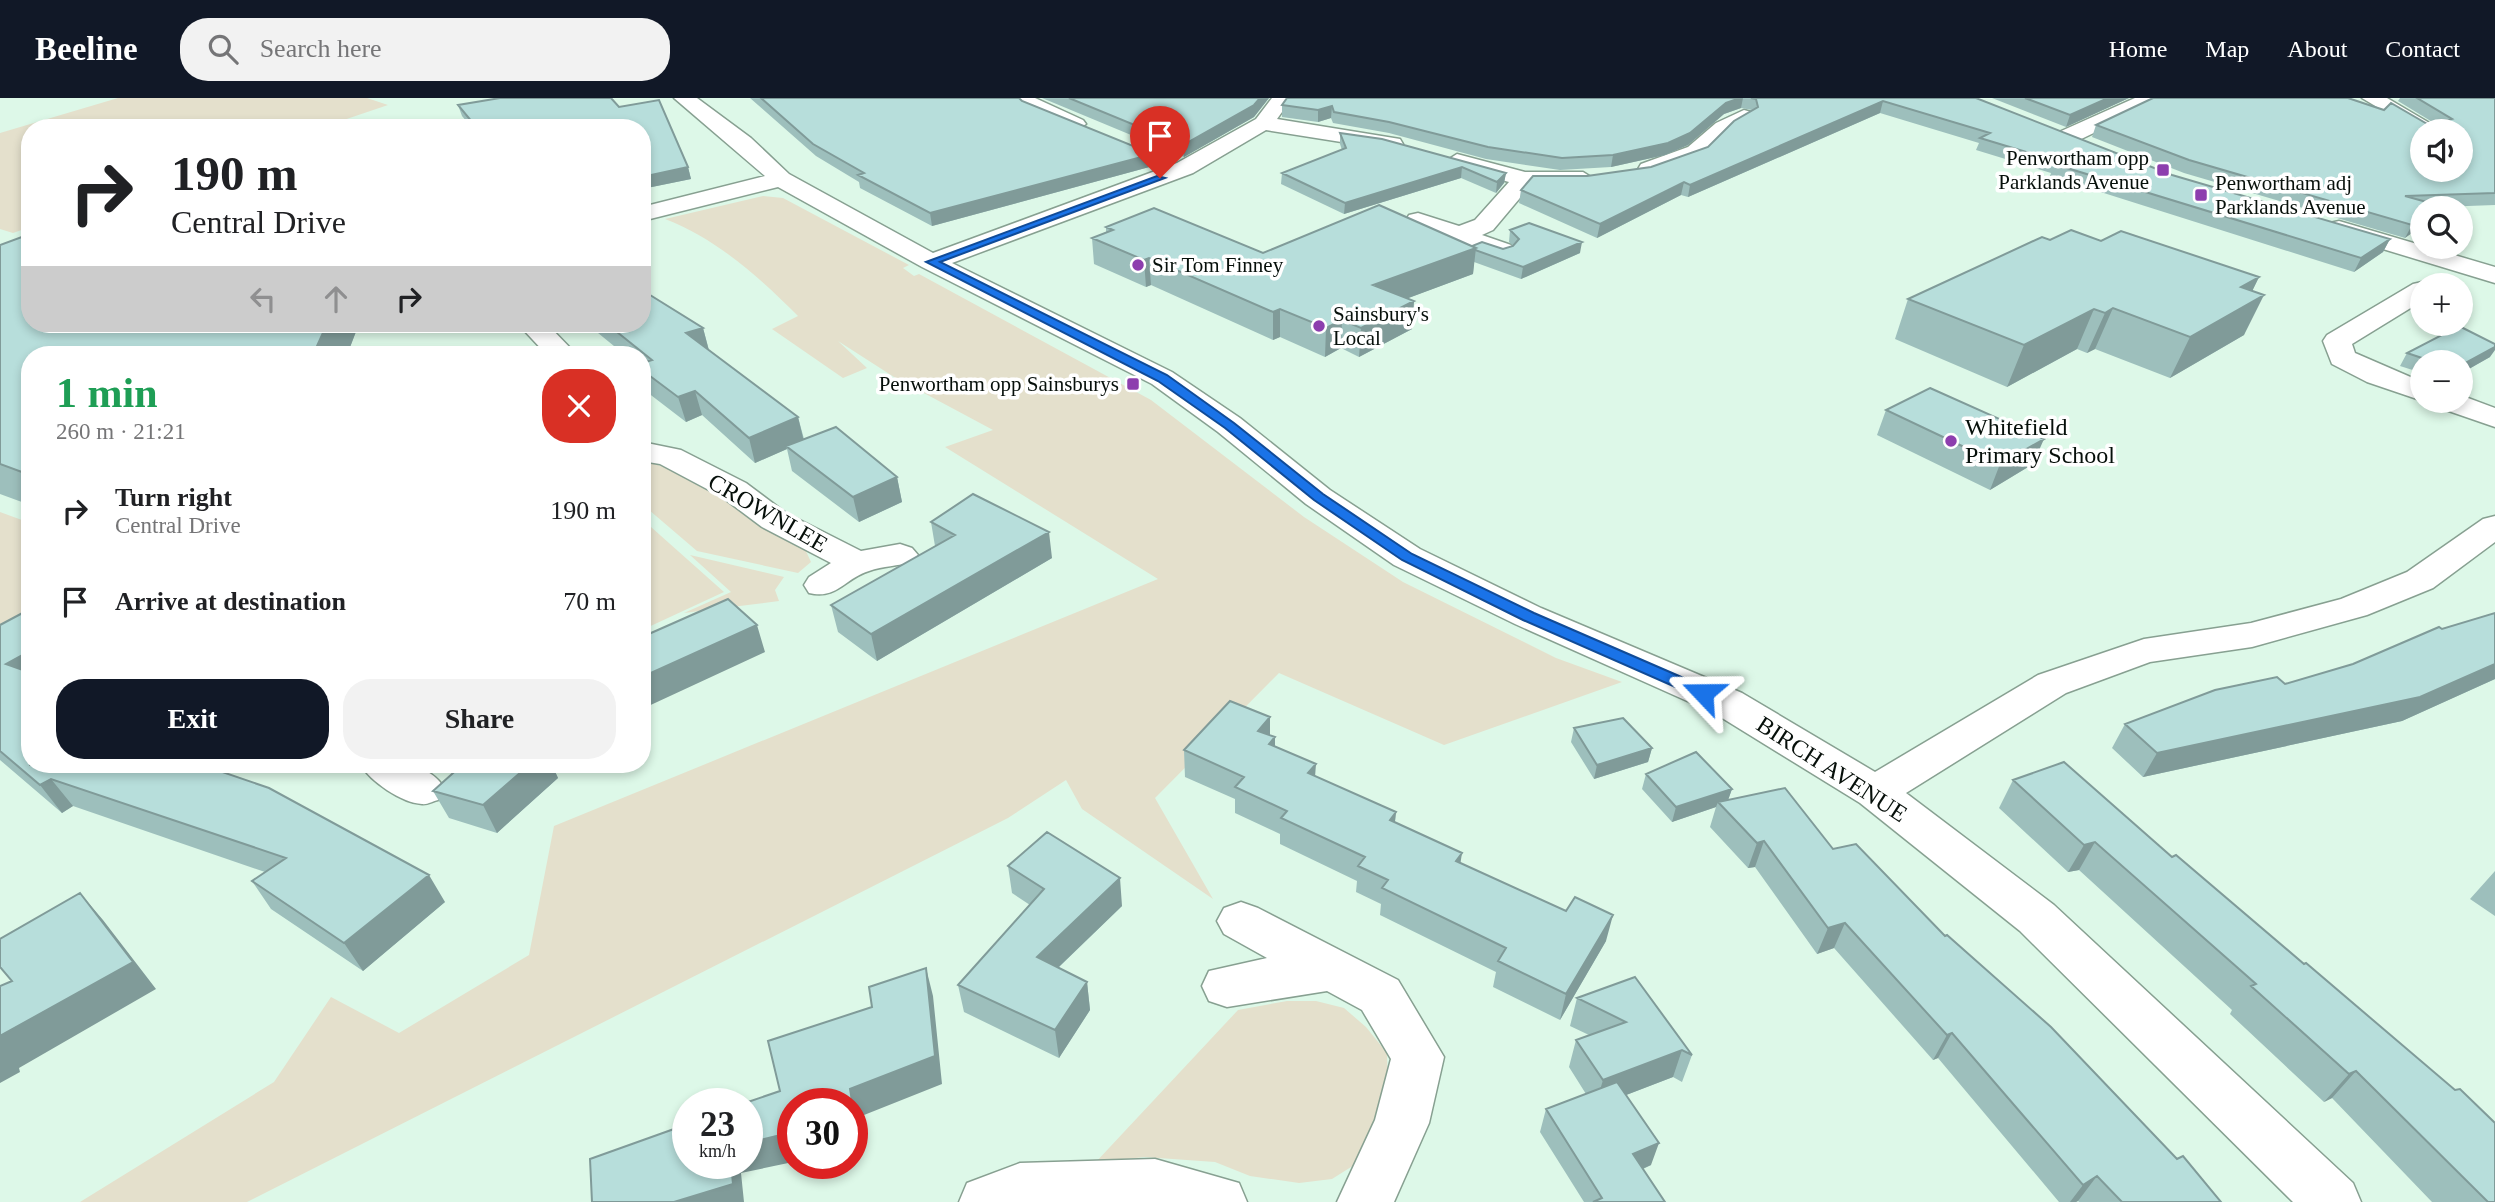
<!DOCTYPE html>
<meta charset="utf-8">
<style>
:root{--surface:#fff;--page:#f2f2f2;--text:#202124;--muted:#757577;--accent:#111827}
body{margin:0;font-family:"Times New Roman",serif;background:var(--page);color:var(--text);height:100vh;display:flex;flex-direction:column;font-size:26px;white-space:nowrap}
*{box-sizing:border-box;margin:0}
p{font-size:23px;color:var(--muted)}
.icon{flex:none;width:38px;height:38px;fill:none;stroke:currentColor;stroke-width:2;stroke-linecap:round;stroke-linejoin:round}
.map{position:relative;flex:1;overflow:hidden}
.drawer{position:absolute;left:21px;top:248px;width:630px;height:427px;display:flex;flex-direction:column;background:var(--surface);border-radius:28px;box-shadow:0 4px 10px #0003}
.drawer>*{flex:none}
.guide{position:absolute;left:21px;top:21px;width:630px;height:214px;border-radius:28px;box-shadow:0 4px 10px #0003;background:#fff;color:var(--text);overflow:hidden}
.buttons{position:absolute;left:2410px;top:21px;display:grid;gap:14px}
.buttons a{display:grid;place-items:center;width:63px;height:63px;border-radius:50%;background:var(--surface);box-shadow:0 4px 10px #0003;font-size:35px}
.speed{position:absolute;left:672px;top:990px;display:flex;gap:14px;font-size:35px;font-weight:700;text-align:center}
.speed>*{display:grid;place-content:center;width:91px;height:91px;border-radius:50%;background:var(--surface);box-shadow:0 4px 10px #0003;line-height:1}
.speed small{font-size:18px;font-weight:400}
.speed .limit{border:10px solid #d22;background:#fff;color:#111}
.pin{position:absolute;display:grid;place-items:center;width:60px;height:60px;color:#fff;margin:-72px -30px;border-radius:50% 50% 50% 0;rotate:-45deg;box-shadow:0 0 7px #0007}
.pin .icon{rotate:45deg}
.me{position:absolute;width:77px;margin:-38px;rotate:293deg;stroke-linejoin:round;filter:drop-shadow(0 0 5px #0008)}
.turn{display:flex;align-items:center;gap:24px;height:147px;padding:0 35px;font-size:32px}
.turn .icon{width:91px;height:91px;stroke-width:2.5}
.turn b{display:block;font-size:49px;line-height:60px}
.lanes{display:flex;align-items:center;height:66px;padding:0 35px;background:#0003;justify-content:center;gap:35px;direction:ltr}
.lanes .off{opacity:.35}
.round{display:grid;place-items:center;flex:none;width:74px;height:74px;border-radius:28px;background:var(--page)}
.head{display:flex;align-items:center;justify-content:space-between;height:119px;padding:0 35px}
h1{font-size:42px;font-weight:600;line-height:52px;color:#1e9e55}
.action{display:flex;gap:14px;margin-top:auto;padding:14px 35px}
.action a{flex:1;height:80px;border-radius:28px;background:var(--accent);color:#fff;font-size:28px;font-weight:600;line-height:80px;text-align:center}
.action a+a{background:var(--page);color:var(--text)}
ul{padding:0;list-style:none}
li{display:flex;align-items:center;gap:21px;height:91px;padding:0 35px}
li div{flex:1}
li b{display:block;font-size:26px}
li em{font-style:normal}
header{display:flex;align-items:center;gap:42px;box-sizing:border-box;height:98px;padding:0 35px;background:var(--accent);color:#fff}
header strong{font-size:33px}
nav{display:flex;gap:38px;margin-inline-start:auto;font-size:24px}
.search{width:490px;height:63px;background:var(--page);display:flex;align-items:center;gap:18px;box-sizing:border-box;padding:0 24px;border-radius:28px;color:var(--muted);font-size:26px}
.map>svg:first-child{display:block}
.green{fill:#e4e0cc}
.lines{fill:none;stroke-linecap:round;stroke-linejoin:round}
.minor-casing{stroke:#87a091;stroke-width:3}
.minor{fill:#fff;fill-rule:evenodd}
.wall{fill:#9dbfbc}
.shaded-wall{fill:#809b99}
.building{fill:#b7dedb;stroke:#809b99;stroke-width:2;fill-rule:evenodd}
.route{fill:#1a73e8;stroke:#114b97;stroke-width:2}
.poi-dot{fill:#8d3eae;stroke:#fff;stroke-width:2.5}
.labels{text-anchor:middle;dominant-baseline:central;stroke-width:7;stroke-linejoin:round;paint-order:stroke}
.far-poi-label{font-size:21px;fill:#060f0a;stroke:#fff;text-anchor:start}
.poi-label{font-size:24px;fill:#060f0a;stroke:#fff;text-anchor:start}
.street-label{font-size:24px;fill:#060f0a;stroke:#fff}
</style>
<header>
<strong>Beeline</strong>
<div class="search"><svg class="icon" aria-label="search" viewBox="0 0 24 24"><circle cx="10" cy="10" r="6"/><path d="M15 15l6 6"/></svg>Search here</div>
<nav><a>Home</a><a>Map</a><a>About</a><a>Contact</a></nav>
</header>
<div class="map">
<svg width="2495" height="1104" viewBox="0 0 2495 1104">
<rect width="100%" height="100%" fill="#ddf8e8"/>
<path class="green" d="M118,0H367L388,7L320,30H30V129L13,135L0,131V35Z
M763,98L783,100L909,167L903,170L914,178L919,176L1151,302L1304,419L1403,484L1556,560L1622,584L1444,647L1279,575L1155,700L1213,801L1082,711L1066,682L1008,720L247,1104H80L274,984L331,899L399,935L529,857L554,728L1158,481L945,349L993,332L894,279L838,243L867,270L843,280L772,231L798,218C759,179 717,141 665,121Z
M642,363L681,373L805,451L811,464L798,475L697,453L642,406Z
M0,414L30,425V514L0,530Z
M642,421L724,494L642,532Z
M690,457L784,479L775,492L779,503L684,515L731,494Z
M1287,903H1316L1344,910L1366,929L1387,955L1388,997L1359,1064L1332,1081L1299,1085L1250,1078L1215,1064L1144,1059L1095,1065L1238,912Z"/>
<g class="lines">
<g class="minor-casing">
<path id="minor" d="M674,0H697L751,40L789,76L933,155L1177,65L1256,21L1272,0H1292L1277,21L1400,41L1403,46L1392,52L1266,32L1193,75L952,165L1172,274L1240,320L1330,392L1420,451L1541,510L1742,595L1875,674L2038,577L2144,541L2251,525L2341,501L2407,474L2483,421L2495,418V444L2433,490L2367,517L2252,549L2150,564L2066,595L1906,695L2054,807L2353,1085L2361,1104H2293L2020,833L1860,705L1714,615L1515,526L1394,467L1306,406L1218,334L1152,286L922,169L778,89L642,123V109L765,78Z
M1014,0H1035L1083,22L1086,26L1076,32L1069,30L1024,12Z
M2135,0H2161L2158,4L2075,44H2059L2056,39L2059,34Z
M2362,0H2387L2443,33H2422V36Z
M1744,12L1751,14L1754,18L1730,33L1704,59L1649,78L1638,71L1641,66L1688,49L1716,25Z
M1457,56L1525,74H1583L1594,81L1583,88H1530L1493,132L1482,137L1511,147L1515,152L1511,157L1502,160L1409,127L1406,122L1409,117L1418,115L1459,128L1475,122L1509,84L1449,68L1446,63Z
M2339,123L2495,169V185L2330,135L2327,130L2330,125Z
M2422,184L2432,187H2422V203L2352,246L2355,255L2422,284L2423,303L2367,284L2332,266L2323,243L2327,237L2413,186Z
M518,226H547L577,257H547Z
M2460,297L2495,310V329L2437,309L2433,303H2460Z
M642,344L681,352L746,385L786,415L861,453L900,446L912,450L918,457L912,464C898,468 883,468 869,473C845,480 837,502 809,495L804,487L809,479L831,465L762,429L722,399L660,366L642,363Z
M361,667C391,666 427,661 445,691L438,702C433,703 427,707 422,706C402,705 370,683 361,667Z
M1241,804L1258,810L1398,882L1444,959L1429,1025L1394,1104H1337L1375,1022L1391,961L1362,912L1327,893L1227,909L1209,903L1202,888L1209,873L1267,860L1224,836L1217,823L1224,810Z
M1155,1061L1239,1085L1247,1104H959L967,1085L1020,1065Z"/>
</g>
<use href="#minor" class="minor"/>
</g>
<path class="wall" d="M500,0H611L619,9L659,2L688,69L691,81L642,91V30H472L462,18L458,7Z
M750,0H1019L1022,3L1153,56V68L932,128L860,90L859,84L816,58Z
M1042,0H1269L1254,19L1184,59Z
M1287,0H1976L2172,77L2390,141L2383,154L2354,174L2050,78L2051,75L1976,52L1979,45L1880,15L1688,99L1681,97L1597,140L1519,105L1521,92L1587,78L1651,69L1708,49L1752,12L1741,10L1724,16L1688,47L1665,57L1611,69L1560,72L1486,61L1389,35L1333,25L1331,20L1318,24L1282,19V7Z
M1992,0H2129L2066,29Z
M2400,0H2495V107L2440,109L2405,140L2184,75L2092,39L2096,27H2429L2434,25L2398,3Z
M1340,35L1506,75L1504,85L1496,95L1461,80L1344,116L1281,86L1282,75L1342,52L1340,46Z
M1106,129L1263,155L1472,148L1503,151L1513,148L1509,144L1510,132L1580,155L1521,181L1474,164L1473,176L1408,200L1414,203L1412,231L1359,259L1341,250L1325,259L1280,239L1273,242L1151,187L1146,189L1094,166L1092,140L1106,134Z
M2050,142L2101,143L2259,179L2252,193L2244,237L2170,280L2095,251L2087,255L2077,251L2007,289L1895,241L1908,201Z
M0,147L30,226H355L357,231L347,257H30V407L0,396Z
M587,226H642L703,230L709,252L798,319L804,341L897,379L902,404L859,424L792,373L787,351L755,365L702,317L686,324L643,291L642,257H625Z
M2407,255L2490,259L2460,276V264H2422V275L2400,268Z
M1886,312L2033,366L1990,392L1877,337Z
M931,424L1052,460L877,563L838,534L831,507L935,448Z
M2495,515V581L2402,623L2143,679L2112,650L2125,626L2285,586L2353,566L2442,531Z
M0,527L30,667L445,804L363,873L271,811L252,783L265,774L73,708L62,715L0,662Z
M1270,619V637L1275,649L1315,678L1396,714L1395,724L1460,765L1606,843L1560,922L1493,889L1496,874L1380,817L1381,806L1356,794L1357,783L1280,746V736L1235,715V701L1185,679L1184,652Z
M1574,630L1652,650L1648,664L1594,681L1571,644Z
M2064,664L2495,1104H2432L2332,1000L2324,1004L2230,916L2232,912L2079,772L2068,774L1999,710L2013,682Z
M462,667H552L558,680L497,735L449,720L433,693Z
M1646,676L1732,691L1728,702L1833,751L1945,838L2221,1104H2079L2078,1103L2076,1104H2059L1938,960L1933,962L1834,850L1817,856L1755,769L1748,770L1710,729L1716,709L1672,724L1642,691Z
M1008,768L1122,808L1058,870L1087,884L1090,912L1059,960L964,914L958,887L1030,807L1012,795Z
M2495,773V818L2470,801Z
M1577,900L1692,957L1682,984L1673,979L1626,997L1651,1067L1643,1071L1665,1104H1584L1540,1034L1546,1011L1586,996L1569,969L1576,942L1589,937L1570,928Z"/>
<path class="shaded-wall" d="M1260,0H1269L1254,19L1184,59L1183,47Z
M1740,0H1743L1741,10L1724,16L1688,47L1665,57L1611,69L1613,57L1726,5Z
M2108,0H2129L2066,29L2070,17Z
M1883,3L1880,15L1688,99L1690,87Z
M1332,8L1331,20L1318,24V12Z
M1153,56V68L932,128L930,115Z
M688,69L691,81L642,91V79Z
M1462,69L1461,80L1344,116L1345,105Z
M1506,75L1504,85L1496,95L1497,84Z
M1684,84L1681,97L1597,140L1600,126Z
M2422,120V128L2405,140L2412,127Z
M2390,141L2383,154L2354,174L2361,160Z
M1582,144L1580,155L1521,181L1523,169Z
M1476,150L1473,176L1371,214L1373,187Z
M1149,160L1151,187L1146,189L1144,162Z
M2259,179L2245,208L2264,197L2244,237L2170,280L2190,239L2241,189Z
M1414,203L1412,231L1359,259L1361,230Z
M2113,210L2095,251L2087,255L2105,215Z
M1280,211V239L1273,242V214Z
M2094,211L2077,251L2007,289L2024,247Z
M1342,222L1341,250L1325,259L1326,230Z
M327,226H355L357,231L347,257H313Z
M703,230L709,253L686,235Z
M2495,249V252L2490,259L2460,276V268Z
M695,293L702,317L686,324L678,299Z
M798,319L804,344L786,348L787,351L755,365L749,340Z
M2044,341L2033,366L1990,392L2000,366Z
M897,379L902,404L859,424L853,399Z
M1049,434L1052,460L877,563L871,536Z
M757,527L765,554L642,611V579Z
M30,553V592L6,566Z
M2495,566V581L2402,623L2143,679L2157,655Z
M1270,619V645L1258,633Z
M1275,639V665L1269,646Z
M1652,650L1648,664L1594,681L1597,667Z
M1316,666L1314,692L1308,675Z
M529,667H552L558,680L497,735L483,707Z
M51,681L73,708L62,715L40,687Z
M1732,691L1727,705L1718,704L1716,709L1672,724L1676,709Z
M1396,714L1393,740L1390,722Z
M1764,743L1755,769L1748,770L1757,745Z
M2095,744L2079,772L2068,774L2084,747Z
M1462,755L1458,781L1456,763Z
M429,777L445,804L363,873L344,845Z
M1120,780L1122,808L1041,886L1037,859Z
M80,795L103,822L156,891L19,970L20,974L0,985V938Z
M1613,817L1606,843L1560,922L1566,896Z
M1845,825L1834,850L1817,856L1828,830Z
M926,870L933,898L942,986L859,1019L864,1048L852,1050V1021L850,991Z
M1087,884L1090,912L1059,960L1055,932Z
M1952,935L1938,960L1933,962L1947,937Z
M1682,952L1673,979L1595,1009L1603,982Z
M2356,973L2332,1000L2324,1004L2349,976Z
M793,1034V1064L741,1075L744,1104H674L731,1066H747V1045Z
M1659,1045L1651,1067L1626,1078L1633,1056Z
M2097,1078L2078,1103L2076,1104H2070L2083,1087Z"/>
<path class="building" d="M500,0H611L619,9L659,2L688,69L642,79V30H477L458,7Z
M761,0H1019L1022,3L1153,56L930,115L858,77L864,75L813,46Z
M1069,0H1260L1254,7L1183,47Z
M1287,0H1740L1726,5L1690,35L1668,45L1613,57L1562,60L1488,49L1389,24L1334,14L1332,8L1318,12L1282,7Z
M1751,0H1976L2172,77L2390,141L2361,160L2054,66L2059,64L1980,40L1990,35L1883,3L1690,87L1684,84L1600,126L1521,92L1533,78H1587L1651,69L1708,49L1734,23L1758,9L1756,1Z
M2025,0H2108L2070,17Z
M2153,0H2348L2384,12L2391,5L2429,27L2452,21L2417,0H2495V95L2405,98L2441,108L2437,110H2422V120L2412,127L2189,62L2096,27ZM2422,33H2460V72H2422Z
M1340,35L1382,41L1506,75L1497,84L1462,69L1345,105L1282,75L1346,50Z
M1379,107L1476,150L1373,187L1414,203L1361,230L1342,222L1326,230L1280,211L1273,214L1149,160L1144,162L1092,140L1113,132L1106,129L1154,110L1263,155Z
M1529,125L1582,144L1523,169L1475,152L1476,150L1472,148L1482,144L1503,151L1513,148L1519,141L1510,132Z
M2071,132L2101,143L2121,133L2259,179L2241,189L2264,197L2190,239L2113,210L2105,215L2094,211L2024,247L1908,201L2042,139L2050,142Z
M30,136V226H327L313,257H30V377L0,366V147Z
M642,192L703,230L686,235L798,319L749,340L695,293L678,299L642,272V265L652,262L607,226H642Z
M2459,228L2495,246V249L2460,268V264H2434L2407,255Z
M501,252L504,257H480Z
M1930,290L2044,341L2000,366L1886,312Z
M836,329L897,379L853,399L786,348Z
M973,396L1049,434L871,536L831,507L955,437L931,424Z
M728,501L757,527L642,579V539Z
M30,511V553L6,566L23,572L30,576V667H202L269,690L429,777L344,845L252,783L286,760L51,681L40,687L0,653V527Z
M2495,515V566L2420,599L2157,655L2125,626L2215,592L2277,579L2285,586L2353,566L2439,529L2442,531Z
M1230,603L1270,619L1258,633L1275,639L1269,646L1316,666L1308,675L1396,714L1390,722L1462,755L1456,763L1566,813L1575,799L1613,817L1566,896L1498,863L1506,850L1382,790L1388,782L1358,768L1365,759L1281,720L1287,713L1235,689L1244,679L1184,652Z
M1623,620L1652,650L1597,667L1574,630Z
M1696,654L1732,691L1676,709L1646,676Z
M2064,664L2172,759L2176,757L2304,866L2306,865L2455,992L2460,991L2495,1025V1104H2488L2356,973L2349,976L2251,888L2256,886L2095,744L2084,747L2013,682Z
M462,667H529L483,707L433,693Z
M1785,690L1833,751L1856,746L1945,838L1947,837L2051,929L2177,1061L2183,1058L2221,1104H2122L2097,1078L2083,1087L1952,935L1947,937L1845,825L1828,830L1764,743L1757,745L1718,704Z
M1047,734L1120,780L1037,859L1087,884L1055,932L958,887L1044,791L1008,768Z
M80,795L133,864L0,938V888L12,883L0,869V841Z
M926,870L935,958L850,991L855,1021H852V1006H793V1034L747,1045V1006H742L780,993L768,943L872,909L869,889Z
M1635,879L1692,957L1682,952L1603,982L1576,942L1626,924L1577,900Z
M1617,984L1659,1045L1633,1056L1665,1104H1593L1602,1100L1546,1011Z
M688,1026V1066H731L733,1086L674,1104H592L590,1061Z"/>
<path class="route" d="M1157,78L1165,80L940,164L1167,277L1234,325L1323,396L1412,456L1534,515L1709,591V599H1698L1523,522L1402,462L1314,402L1225,330L1158,283L926,164Z"/>
<g class="poi-dot">
<rect x="2156" y="65" width="14" height="14" rx="3.5"/>
<rect x="2194" y="90" width="14" height="14" rx="3.5"/>
<circle cx="1138" cy="167" r="7"/>
<circle cx="1319" cy="228" r="7"/>
<rect x="1126" y="279" width="14" height="14" rx="3.5"/>
<circle cx="1951" cy="343" r="7"/>
</g>
<g class="labels">
<g class="far-poi-label">
<text x="2149" y="60" text-anchor="end">Penwortham opp<tspan x="2149" dy="24">Parklands Avenue</tspan></text>
<text x="2215" y="85">Penwortham adj<tspan x="2215" dy="24">Parklands Avenue</tspan></text>
<text x="1152" y="167">Sir Tom Finney</text>
<text x="1333" y="216">Sainsbury's<tspan x="1333" dy="24">Local</tspan></text>
<text x="1119" y="286" text-anchor="end">Penwortham opp Sainsburys</text>
</g>
<g class="poi-label">
<text x="1965" y="329">Whitefield<tspan x="1965" dy="28">Primary School</tspan></text>
</g>
<g class="street-label">
<text transform="translate(768 415) rotate(30)">CROWNLEE</text>
<text transform="translate(1832 671) rotate(33)">BIRCH AVENUE</text>
</g>
</g>
</svg>
<div class="buttons">
<a><svg class="icon" aria-label="sound" viewBox="0 0 24 24"><path d="M4 9h4l5-4v14l-5-4H4zM17 9q2 3 0 6"/></svg></a>
<a><svg class="icon" aria-label="search" viewBox="0 0 24 24"><circle cx="10" cy="10" r="6"/><path d="M15 15l6 6"/></svg></a>
<a>+</a>
<a>−</a>
</div>
<div class="speed"><div>23<small>km/h</small></div><div class="limit">30</div></div>
<div class="pin" style="left:1160px;top:80px;background:#d93025"><svg class="icon" aria-label="arrive" viewBox="0 0 24 24"><path d="M6 21V4h12l-3 4 3 4H6"/></svg></div>
<svg class="me" style="left:1703px;top:595px" viewBox="-20 -20 40 40"><path d="M0-17L14 15 0 8-14 15z" fill="#1a73e8" stroke="#fff" stroke-width="4"/></svg>
<div class="guide">
<div class="turn"><svg class="icon" aria-label="right" viewBox="0 0 24 24"><path d="M7 20v-9h11M14 6l5 5-5 5"/></svg><div><b>190 m</b>Central Drive</div></div>
<div class="lanes"><svg class="icon off" aria-label="left" viewBox="0 0 24 24"><path d="M17 20v-9H6M10 6l-5 5 5 5"/></svg><svg class="icon off" aria-label="ahead" viewBox="0 0 24 24"><path d="M12 20V5M6 11l6-6 6 6"/></svg><svg class="icon" aria-label="right" viewBox="0 0 24 24"><path d="M7 20v-9h11M14 6l5 5-5 5"/></svg></div>
</div>
<section class="drawer">
<div class="head"><div><h1>1 min</h1><p>260 m · 21:21</p></div><a class="round" style="background:#d93025;color:#fff"><svg class="icon" aria-label="close" viewBox="0 0 24 24"><path d="M6 6l12 12M18 6L6 18"/></svg></a></div>
<ul>
<li><svg class="icon" aria-label="right" viewBox="0 0 24 24"><path d="M7 20v-9h11M14 6l5 5-5 5"/></svg><div><b>Turn right</b><p>Central Drive</p></div><em>190 m</em></li>
<li><svg class="icon" aria-label="arrive" viewBox="0 0 24 24"><path d="M6 21V4h12l-3 4 3 4H6"/></svg><div><b>Arrive at destination</b></div><em>70 m</em></li>
</ul>
<div class="action"><a>Exit</a><a>Share</a></div>
</section>
</div>
